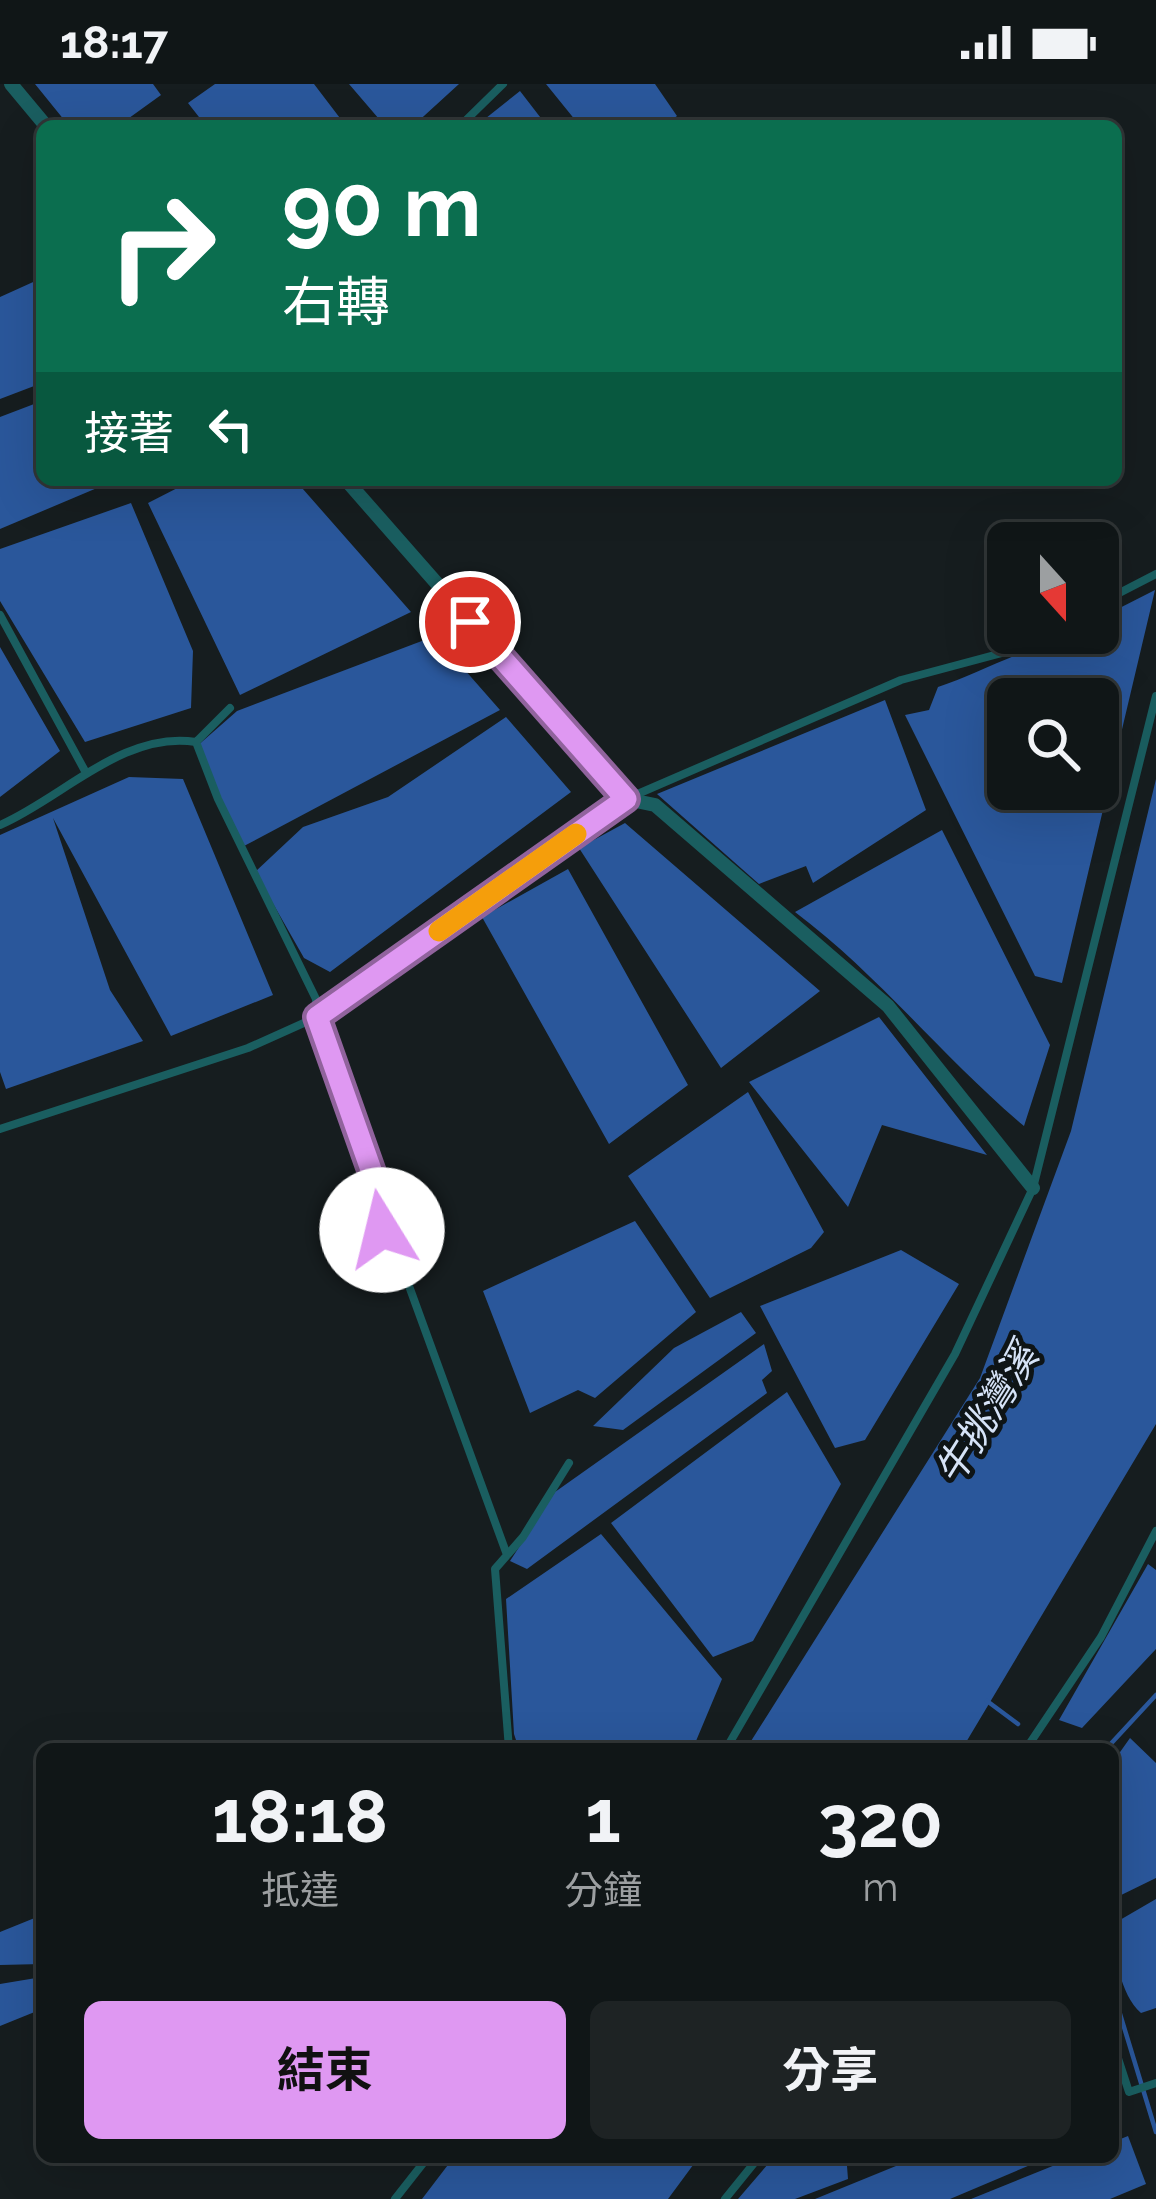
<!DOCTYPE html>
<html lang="zh-TW">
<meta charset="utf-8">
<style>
:root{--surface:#101617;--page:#1e2324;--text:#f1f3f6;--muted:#9c9fa1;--line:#303536;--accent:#df98f2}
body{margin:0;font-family:Raleway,"Noto Sans TC",sans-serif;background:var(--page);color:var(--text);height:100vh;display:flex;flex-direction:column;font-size:45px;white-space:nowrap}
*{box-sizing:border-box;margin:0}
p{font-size:39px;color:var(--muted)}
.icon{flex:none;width:66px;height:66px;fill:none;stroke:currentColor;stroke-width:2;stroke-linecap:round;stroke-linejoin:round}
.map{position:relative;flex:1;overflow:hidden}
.drawer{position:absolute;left:36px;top:1659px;width:1083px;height:420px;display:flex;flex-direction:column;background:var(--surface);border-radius:18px;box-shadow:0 12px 48px #0002,0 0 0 3px var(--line)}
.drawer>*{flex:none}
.hud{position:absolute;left:36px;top:36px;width:1086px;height:366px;border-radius:18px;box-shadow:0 12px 48px #0002,0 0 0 3px var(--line);background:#0b6e4f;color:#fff;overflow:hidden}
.needle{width:78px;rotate:159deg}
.tools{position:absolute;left:987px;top:438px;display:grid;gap:24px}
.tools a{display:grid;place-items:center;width:132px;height:132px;border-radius:18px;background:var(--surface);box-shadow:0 12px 48px #0002,0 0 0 3px var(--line);font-size:60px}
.pin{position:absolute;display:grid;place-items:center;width:102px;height:102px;color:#fff;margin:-51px;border:6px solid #fff;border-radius:50%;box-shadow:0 3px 12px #0007}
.me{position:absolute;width:132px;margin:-66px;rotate:351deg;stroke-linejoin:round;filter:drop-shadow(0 0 9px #0008)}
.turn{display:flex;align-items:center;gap:42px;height:252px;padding:0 48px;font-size:54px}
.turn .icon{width:156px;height:156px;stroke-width:2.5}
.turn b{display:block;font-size:84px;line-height:102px}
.then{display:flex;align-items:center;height:114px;padding:0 48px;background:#0003;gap:24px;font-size:45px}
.eta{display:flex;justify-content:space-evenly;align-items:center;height:204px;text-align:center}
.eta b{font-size:72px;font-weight:700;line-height:84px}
.button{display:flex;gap:24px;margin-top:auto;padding:24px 48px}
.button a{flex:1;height:138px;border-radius:18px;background:var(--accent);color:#111;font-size:48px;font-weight:700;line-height:138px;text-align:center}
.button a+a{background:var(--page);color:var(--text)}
.status{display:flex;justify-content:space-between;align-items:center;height:84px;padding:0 60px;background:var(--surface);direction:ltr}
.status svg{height:33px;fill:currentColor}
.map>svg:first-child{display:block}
.water{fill:#2a579b;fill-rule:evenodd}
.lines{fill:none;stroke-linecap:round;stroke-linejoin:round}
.stream{stroke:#2a579b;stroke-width:4.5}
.lane{stroke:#1a5e60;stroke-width:8}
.street{stroke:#1a5e60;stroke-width:14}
.route-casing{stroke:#91639d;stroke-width:30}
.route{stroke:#df98f2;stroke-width:21}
.slow{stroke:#f59e0b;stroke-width:21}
.labels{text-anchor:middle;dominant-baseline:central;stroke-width:10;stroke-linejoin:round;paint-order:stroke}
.water-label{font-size:39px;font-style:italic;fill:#d6e3f7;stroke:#0e1416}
</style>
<div class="status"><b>18:17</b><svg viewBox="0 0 49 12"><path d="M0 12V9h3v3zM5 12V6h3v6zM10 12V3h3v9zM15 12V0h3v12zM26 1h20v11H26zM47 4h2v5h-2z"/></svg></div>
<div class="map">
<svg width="1156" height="2115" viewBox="0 0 1156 2115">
<rect width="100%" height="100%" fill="#161d1f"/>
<path class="water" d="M35,0H153L161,11L118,42H69Z
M215,0H314L346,42H206L188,19Z
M349,0H459L413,42H385Z
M546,0H655L677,32L663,42H580Z
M520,7L547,42H476Z
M42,194V299L0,315V213Z
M42,317V396H116L0,445V333Z
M193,396H295L411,528L240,611L148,419Z
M131,419L193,567L191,624L85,658L0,517V465Z
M1155,506L1062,899L1035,892L905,631L929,626L938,603C986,587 1051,549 1098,549V535ZM1008,615H1098V705H1008Z
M435,552L500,626L244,762L196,663L237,627Z
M0,563L60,667L0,713Z
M885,616L926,726L813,799L806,782L759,800L657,710Z
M506,633L571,708L330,888L304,874L255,788L303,743L388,713Z
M129,693L183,695L273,911L171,952L53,734L110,906L143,957L6,1005L0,988V751Z
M1156,695V1340L962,1665H746L980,1294L1071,1047Z
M625,739L820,907L721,984L579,764Z
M942,746L1050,961L1024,1042C943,974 879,891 795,828Z
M568,785L688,1001L609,1060L482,833Z
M879,933L987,1071L882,1041L848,1123L749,998Z
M748,1008L824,1148L811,1164L710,1214L628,1092Z
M635,1137L696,1228L595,1314L578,1306L530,1329L483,1207Z
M901,1166L959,1200L865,1356L835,1364L760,1222Z
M741,1228L756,1249L623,1346L593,1342L674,1264Z
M764,1260L772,1287L762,1296L767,1309L527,1485L510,1477L555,1408Z
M787,1308L841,1400L753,1557L713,1573L611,1439Z
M601,1450L722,1595L696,1657L670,1665H519L514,1650L506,1515Z
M1148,1480L1156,1486V1565L1082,1644L1059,1636Z
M1130,1654L1156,1679V1794L1113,1815V1678Z
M1156,1815V1924L1141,1929C1120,1911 1113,1866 1113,1840Z
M42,1831V1880L0,1881V1848Z
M42,1893V1925L0,1942V1900Z
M1128,2052L1146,2100L1110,2115H971L1075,2073H1113V2058Z
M454,2073H699L668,2115H422Z
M774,2073H871L847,2082L848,2095L795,2115H738Z
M918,2073H1049L950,2115H815Z"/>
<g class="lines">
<path class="stream" d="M987,1617L1018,1640
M1106,1665L1156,1611
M1113,1907L1156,2048"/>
<path class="lane" d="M460,42L503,0
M1098,520L1156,490
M0,531L85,687
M196,658L230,624
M0,741C61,715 124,646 196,658L218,715L316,915L317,933L375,1097L382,1146L401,1180L507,1471
M0,1045L248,964L317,933L626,715L901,596L1002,569L1041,549
M509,1665L495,1485L523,1453L569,1379
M726,1665L955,1270L1033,1104L1156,612
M1026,1665L1101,1553L1156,1447
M1113,1959L1129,2008L1156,1999
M395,2115L428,2073
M725,2115L759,2073"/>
<path class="street" d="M11,0L46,42
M346,396L626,715L655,721L888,922L1033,1104"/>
</g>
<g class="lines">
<g class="route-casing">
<path id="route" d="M382,1146L375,1097L317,933L626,715L470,538"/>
</g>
<use href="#route" class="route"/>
<path class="slow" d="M439,847L576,750"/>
</g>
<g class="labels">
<g class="water-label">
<text transform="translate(986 1330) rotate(-58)">牛挑灣溪</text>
</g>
</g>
</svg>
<div class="tools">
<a><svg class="needle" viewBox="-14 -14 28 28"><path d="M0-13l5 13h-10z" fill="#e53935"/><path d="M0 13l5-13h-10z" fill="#9c9fa1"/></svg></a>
<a><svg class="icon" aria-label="search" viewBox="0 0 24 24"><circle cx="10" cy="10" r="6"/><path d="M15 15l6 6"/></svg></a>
</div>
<div class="pin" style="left:470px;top:538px;background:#d93025"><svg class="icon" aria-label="arrive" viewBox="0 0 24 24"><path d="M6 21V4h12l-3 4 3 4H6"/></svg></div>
<svg class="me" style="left:382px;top:1146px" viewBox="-20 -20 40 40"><circle r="19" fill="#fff"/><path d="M0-13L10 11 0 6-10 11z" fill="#df98f2"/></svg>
<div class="hud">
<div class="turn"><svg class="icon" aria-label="right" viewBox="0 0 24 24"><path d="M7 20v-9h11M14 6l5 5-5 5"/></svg><div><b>90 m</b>右轉</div></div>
<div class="then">接著<svg class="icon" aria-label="left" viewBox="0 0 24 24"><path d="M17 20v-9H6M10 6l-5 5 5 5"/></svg></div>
</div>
<section class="drawer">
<div class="eta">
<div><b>18:18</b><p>抵達</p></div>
<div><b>1</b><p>分鐘</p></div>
<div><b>320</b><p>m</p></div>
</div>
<div class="button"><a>結束</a><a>分享</a></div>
</section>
</div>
